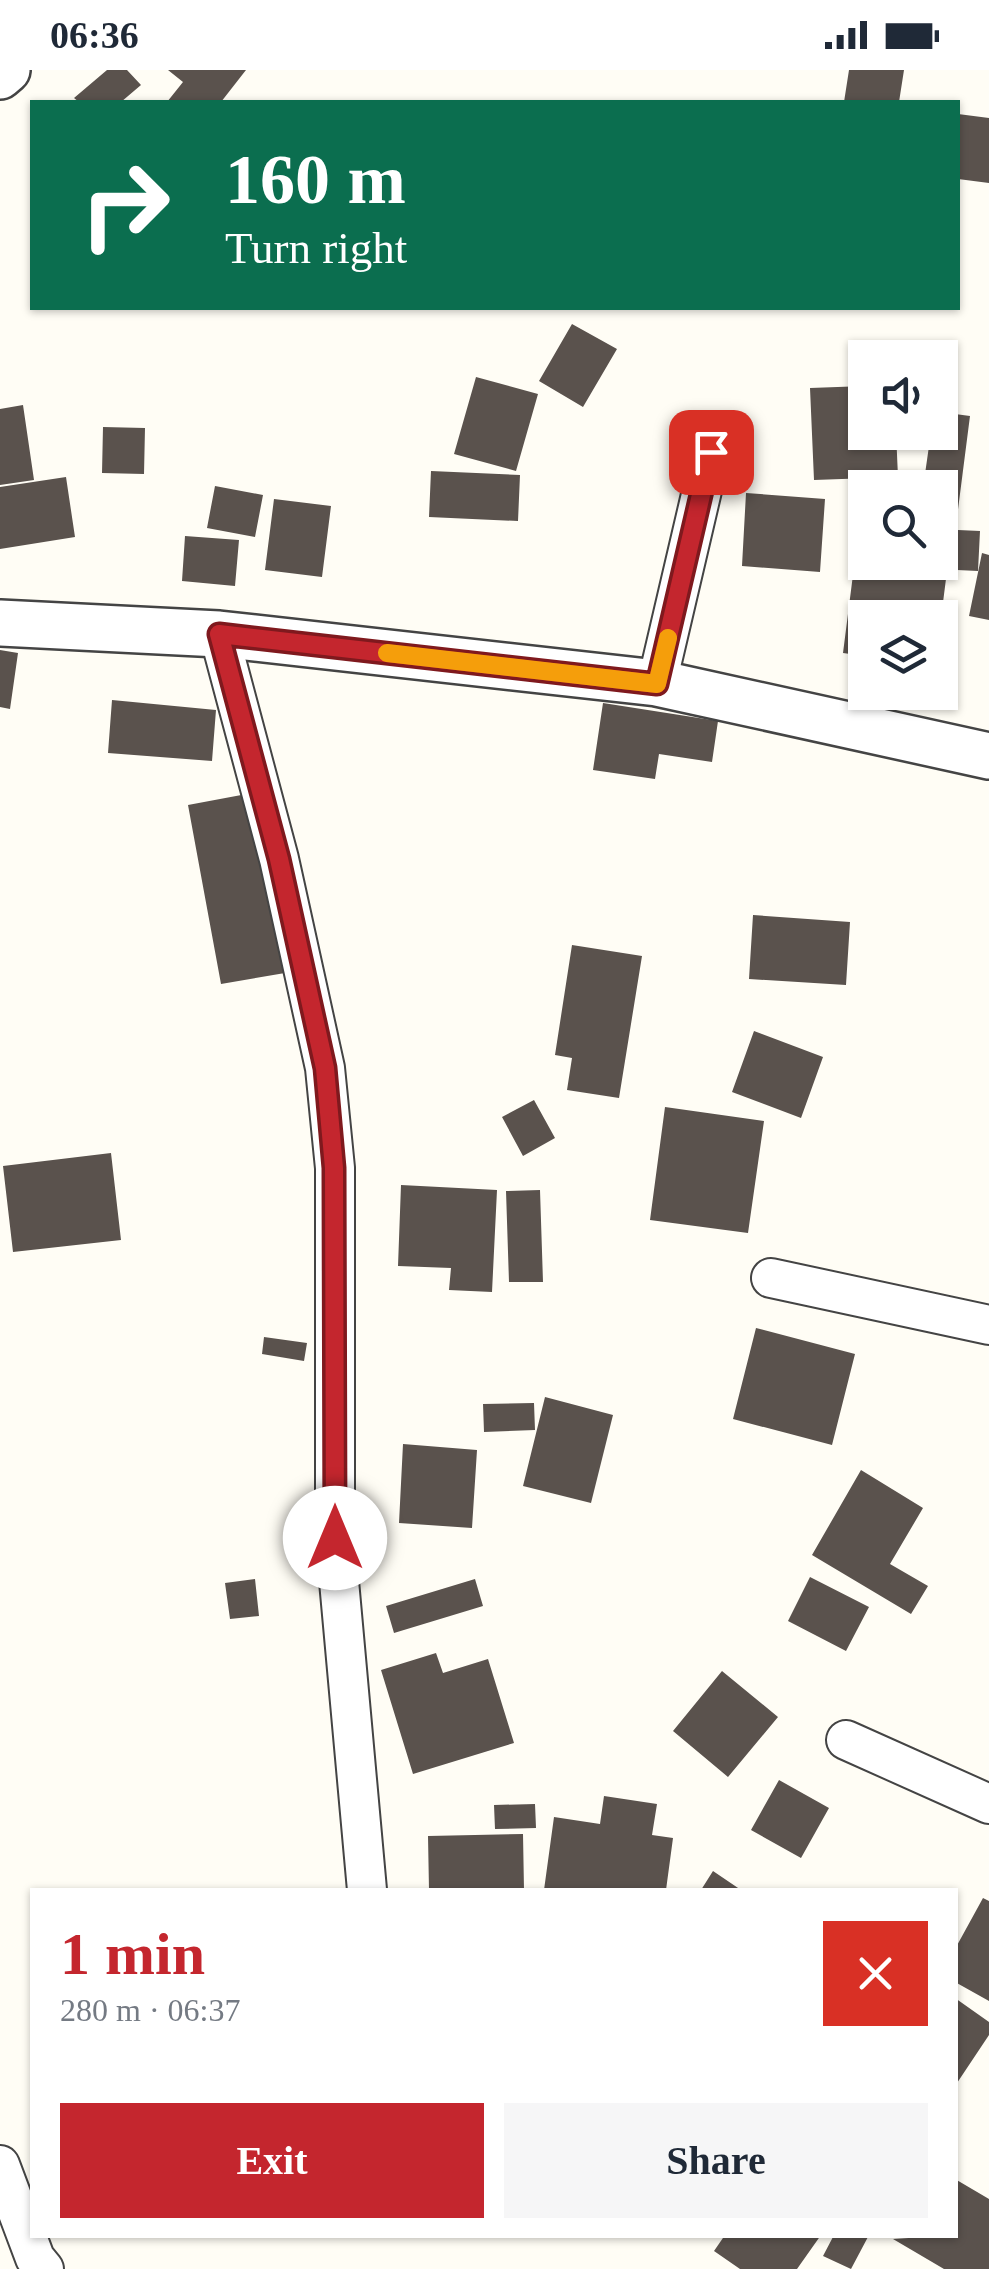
<!DOCTYPE html>
<meta charset="utf-8">
<style>
:root{--surface:#fff;--page:#f6f6f7;--text:#1f2937;--muted:#747a83;--accent:#c4262e}
body{margin:0;font-family:Georgia,serif;background:var(--page);color:var(--text);height:100vh;display:flex;flex-direction:column;font-size:38px;white-space:nowrap}
*{box-sizing:border-box;margin:0}
p{font-size:32px;color:var(--muted)}
.icon{flex:none;width:55px;height:55px;fill:none;stroke:currentColor;stroke-width:2;stroke-linecap:round;stroke-linejoin:round}
.map{position:relative;flex:1;overflow:hidden}
.drawer{position:absolute;left:30px;top:1818px;width:928px;height:350px;display:flex;flex-direction:column;background:var(--surface);border-radius:0px;box-shadow:0 2px 8px #0004}
.drawer>*{flex:none}
.top-card{position:absolute;left:30px;top:30px;width:930px;height:210px;border-radius:0px;box-shadow:0 2px 8px #0004;background:#0b6e4f;color:#fff;overflow:hidden}
.controls{position:absolute;left:848px;top:270px;display:grid;gap:20px}
.controls a{display:grid;place-items:center;width:110px;height:110px;border-radius:0px;background:var(--surface);box-shadow:0 2px 8px #0004;font-size:50px}
.pin{position:absolute;display:grid;place-items:center;width:85px;height:85px;color:#fff;margin:-42px;border-radius:20px;box-shadow:0 5px 15px #0006}
.me{position:absolute;width:110px;margin:-55px;rotate:0deg;stroke-linejoin:round;filter:drop-shadow(0 0 8px #0008)}
.turn{display:flex;align-items:center;gap:35px;height:210px;padding:0 30px;font-size:45px}
.turn .icon{width:130px;height:130px;stroke-width:2.5}
.turn b{display:block;font-size:70px;line-height:85px}
.round{display:grid;place-items:center;flex:none;width:105px;height:105px;border-radius:0px;background:var(--page)}
.headline{display:flex;align-items:center;justify-content:space-between;height:170px;padding:0 30px}
h1{font-size:60px;font-weight:800;line-height:75px;color:var(--accent)}
.primary-button{display:flex;gap:20px;margin-top:auto;padding:20px 30px}
.primary-button a{flex:1;height:115px;border-radius:0px;background:var(--accent);color:#fff;font-size:40px;font-weight:800;line-height:115px;text-align:center}
.primary-button a+a{background:var(--page);color:var(--text)}
.status{display:flex;justify-content:space-between;align-items:center;height:70px;padding:0 50px;background:var(--surface);direction:ltr}
.status svg{height:28px;fill:currentColor}
.map>svg:first-child{display:block}
.building{fill:#5a524d}
.lines{fill:none;stroke-linecap:round;stroke-linejoin:round}
.minor-casing{stroke:#444;stroke-width:42}
.tertiary-casing{stroke:#444;stroke-width:50}
.minor{stroke:#fff;stroke-width:38}
.tertiary{stroke:#fff;stroke-width:45}
.route-casing{stroke:#7f191e;stroke-width:25}
.route{stroke:#c4262e;stroke-width:18}
.slow{stroke:#f59e0b;stroke-width:18}
</style>
<div class="status"><b>06:36</b><svg viewBox="0 0 49 12"><path d="M0 12V9h3v3zM5 12V6h3v6zM10 12V3h3v9zM15 12V0h3v12zM26 1h20v11H26zM47 4h2v5h-2z"/></svg></div>
<div class="map">
<svg width="989" height="2199" viewBox="0 0 989 2199">
<rect width="100%" height="100%" fill="#fffdf5"/>
<path class="building" d="M107,0H127L141,15L121,32H79L74,28Z
M168,0H246L221,32H167L183,12Z
M849,0H904L899,32H844Z
M958,44L989,48V113L958,109Z
M572,254L617,279L583,337L539,311Z
M476,307L538,324L516,401L454,384Z
M865,316V362H896L898,407L814,410L810,318Z
M23,335L34,410L0,415V339Z
M940,342L970,346L956,455L940,452V418H923L931,362H940Z
M103,357L145,358L144,404L102,403Z
M431,401L520,405L518,451L429,447Z
M66,407L75,467L0,479V417Z
M215,416L263,425L255,467L207,458Z
M746,423L825,429L820,502L742,496Z
M274,429L331,436L322,507L265,500Z
M958,460L980,461L978,501L957,500Z
M185,466L239,470L235,516L182,511Z
M982,483L989,485V550L969,546Z
M855,489L947,501L941,548H865V586L843,583Z
M0,580L18,583L10,639L0,637Z
M112,630L216,640L212,691L108,683Z
M603,633L718,651L712,692L659,684L655,709L593,700Z
M252,723L285,903L221,914L188,735Z
M753,845L850,852L846,915L749,909Z
M572,875L642,886L619,1028L567,1020L572,988L555,985Z
M754,961L823,987L801,1048L732,1022Z
M534,1030L555,1068L523,1086L502,1047Z
M665,1037L764,1051L748,1163L650,1150Z
M111,1083L121,1170L13,1182L3,1096Z
M401,1115L497,1120L492,1222L449,1220L451,1198L398,1196Z
M540,1120L543,1212H509L506,1121Z
M756,1258L855,1284L832,1375L733,1349Z
M264,1267L307,1273L304,1291L262,1284Z
M545,1327L613,1345L591,1433L523,1416Z
M534,1333L535,1360L484,1362L483,1334Z
M403,1374L477,1380L472,1458L399,1453Z
M861,1400L923,1438L890,1494L928,1516L911,1544L812,1485Z
M810,1507L869,1537L846,1581L788,1551Z
M255,1509L259,1546L230,1549L225,1513Z
M475,1509L483,1536L394,1563L386,1536Z
M436,1583L443,1603L488,1589L514,1673L413,1704L381,1600Z
M722,1601L778,1647L728,1707L673,1661Z
M779,1710L829,1738L801,1788L751,1760Z
M604,1726L657,1734L652,1765L673,1768L666,1820H544L554,1747L600,1754Z
M535,1734L536,1758L495,1759L494,1735Z
M523,1764L524,1820H429L428,1766Z
M713,1801L741,1820H701Z
M983,1828L989,1831V1931L955,1912V1879Z
M955,1928L989,1952V1965L955,2016Z
M955,2109L989,2129V2199H944L893,2169L955,2165Z
M725,2165H821L797,2199H740L714,2181Z
M834,2165H869L851,2199L823,2186Z"/>
<g class="lines">
<g class="minor-casing">
<path id="minor" d="M219,564L279,789L325,998L335,1098V1467L367,1820
M657,613L711,382
M771,1208L989,1255
M846,1670L989,1734
M0,2095L35,2188L44,2199"/>
</g>
<g class="tertiary-casing">
<path id="tertiary" d="M0,6L7,0
M0,553L219,564L657,613L989,686"/>
</g>
<use href="#minor" class="minor"/>
<use href="#tertiary" class="tertiary"/>
</g>
<g class="lines">
<g class="route-casing">
<path id="route" d="M335,1468L334,1098L325,998L279,789L219,564L657,614L711,382"/>
</g>
<use href="#route" class="route"/>
<path class="slow" d="M387,583L657,614L668,568"/>
</g>
</svg>
<div class="controls">
<a><svg class="icon" aria-label="sound" viewBox="0 0 24 24"><path d="M4 9h4l5-4v14l-5-4H4zM17 9q2 3 0 6"/></svg></a>
<a><svg class="icon" aria-label="search" viewBox="0 0 24 24"><circle cx="10" cy="10" r="6"/><path d="M15 15l6 6"/></svg></a>
<a><svg class="icon" aria-label="layers" viewBox="0 0 24 24"><path d="M12 4l9 5-9 5-9-5zM3 14l9 5 9-5"/></svg></a>
</div>
<div class="pin" style="left:711px;top:382px;background:#d93025"><svg class="icon" aria-label="arrive" viewBox="0 0 24 24"><path d="M6 21V4h12l-3 4 3 4H6"/></svg></div>
<svg class="me" style="left:335px;top:1468px" viewBox="-20 -20 40 40"><circle r="19" fill="#fff"/><path d="M0-13L10 11 0 6-10 11z" fill="#c4262e"/></svg>
<div class="top-card">
<div class="turn"><svg class="icon" aria-label="right" viewBox="0 0 24 24"><path d="M7 20v-9h11M14 6l5 5-5 5"/></svg><div><b>160 m</b>Turn right</div></div>
</div>
<section class="drawer">
<div class="headline"><div><h1>1 min</h1><p>280 m · 06:37</p></div><a class="round" style="background:#d93025;color:#fff"><svg class="icon" aria-label="close" viewBox="0 0 24 24"><path d="M6 6l12 12M18 6L6 18"/></svg></a></div>
<div class="primary-button"><a>Exit</a><a>Share</a></div>
</section>
</div>
